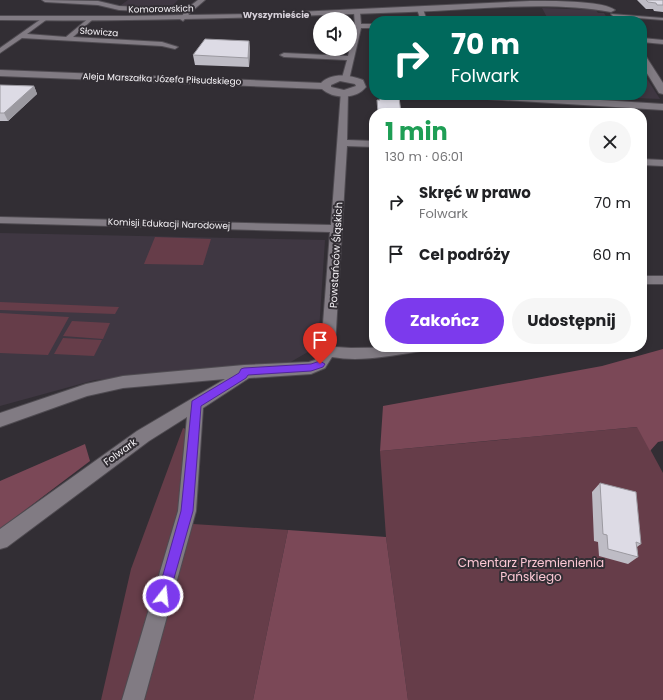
<!DOCTYPE html>
<html lang="pl">
<meta charset="utf-8">
<style>
:root{--surface:#fff;--page:#f6f6f6;--text:#202124;--muted:#757577;--accent:#7c3aed}
body{margin:0;font-family:Poppins,sans-serif;background:var(--page);color:var(--text);height:100vh;display:flex;flex-direction:column;font-size:15px;white-space:nowrap}
*{box-sizing:border-box;margin:0}
p{font-size:13px;color:var(--muted)}
.icon{flex:none;width:22px;height:22px;fill:none;stroke:currentColor;stroke-width:2;stroke-linecap:round;stroke-linejoin:round}
.map{position:relative;flex:1;overflow:hidden}
.details{position:absolute;left:369px;top:108px;width:278px;height:244px;display:flex;flex-direction:column;background:var(--surface);border-radius:16px;box-shadow:0 2px 6px #0003}
.details>*{flex:none}
.top-card{position:absolute;left:369px;top:16px;width:278px;height:84px;border-radius:16px;box-shadow:0 2px 6px #0003;background:#00695c;color:#fff;overflow:hidden}
.fabs{position:absolute;left:313px;top:12px;display:grid;gap:8px}
.fabs a{display:grid;place-items:center;width:44px;height:44px;border-radius:50%;background:var(--surface);box-shadow:0 2px 6px #0003;font-size:20px}
.pin{position:absolute;display:grid;place-items:center;width:34px;height:34px;color:#fff;margin:-41px -17px;border-radius:50% 50% 50% 0;rotate:-45deg;box-shadow:0 0 4px #0007}
.pin .icon{rotate:45deg}
.me{position:absolute;width:44px;margin:-22px;rotate:16deg;stroke-linejoin:round;filter:drop-shadow(0 0 3px #0008)}
.turn{display:flex;align-items:center;gap:14px;height:84px;padding:0 16px;font-size:18px}
.turn .icon{width:52px;height:52px;stroke-width:2.5}
.turn b{display:block;font-size:28px;line-height:34px}
.round{display:grid;place-items:center;flex:none;width:42px;height:42px;border-radius:21px;background:var(--page)}
.overview{display:flex;align-items:center;justify-content:space-between;height:68px;padding:0 16px}
h1{font-size:24px;font-weight:700;line-height:30px;color:#1e9e55}
.primary-button{display:flex;gap:8px;margin-top:auto;padding:8px 16px}
.primary-button a{flex:1;height:46px;border-radius:24px;background:var(--accent);color:#fff;font-size:16px;font-weight:700;line-height:46px;text-align:center}
.primary-button a+a{background:var(--page);color:var(--text)}
ul{padding:0;list-style:none}
li{display:flex;align-items:center;gap:12px;height:52px;padding:0 16px}
li div{flex:1}
li b{display:block;font-size:15px}
li em{font-style:normal}
.map>svg:first-child{display:block}
.built{fill:#3f3742}
.green{fill:#663d49}
.forest{fill:#7b4857}
.lines{fill:none;stroke-linecap:round;stroke-linejoin:round}
.pedestrian-casing{stroke:#4f4b51;stroke-width:2}
.minor-casing{stroke:#4f4b51;stroke-width:2}
.tertiary-casing{stroke:#4f4b51;stroke-width:2}
.pedestrian{fill:#817b83;fill-rule:evenodd}
.minor{fill:#817b83;fill-rule:evenodd}
.tertiary{fill:#817b83;fill-rule:evenodd}
.wall{fill:#bebcc5}
.shaded-wall{fill:#9b99a0}
.building{fill:#dddbe5;stroke:#9b99a0}
.route{fill:#7c3aed;stroke:#51269a}
.labels{text-anchor:middle;dominant-baseline:central;stroke-width:4;stroke-linejoin:round;paint-order:stroke}
.far-street-label{font-size:9px;fill:#f6f3f7;stroke:#322e34}
.far-neighbourhood-label{font-size:9px;font-weight:bold;fill:#d5cfd8;stroke:#322e34}
.street-label{font-size:10px;fill:#f6f3f7;stroke:#322e34}
.near-park-label{font-size:12px;fill:#fbc7d4;stroke:#322e34}
</style>
<div class="map">
<svg width="663" height="700" viewBox="0 0 663 700">
<rect width="100%" height="100%" fill="#322e34"/>
<path class="built" d="M128,0H178L170,8L121,5Z
M542,8L596,10L598,13H604L609,21H549Z
M642,71L660,99L565,95H642Z
M0,233L325,240L318,346L289,363L95,380L0,406Z"/>
<path class="green" d="M155,237L211,239L203,265L144,264Z
M0,302L119,307L115,314L0,310Z
M0,313L69,317L48,355L0,353Z
M72,321L110,323L103,339L63,336Z
M63,338L102,340L94,356L54,354Z
M638,427L663,473V700H408L386,537L380,451Z
M183,428L194,432L193,524L288,530L253,700H101L131,569Z"/>
<path class="forest" d="M663,349V441L658,442L650,451L637,427L380,451L383,406L602,366Z
M85,444L90,461L0,529V481Z
M288,530L386,537L408,700H253Z"/>
<g class="lines">
<g class="pedestrian-casing">
<path id="pedestrian" d="M611,14L663,18V20L613,16Z"/>
</g>
<g class="minor-casing">
<path id="minor" d="M42,0L98,1L119,6L186,9L198,0H205L191,12L183,21L180,19L184,13L119,10L98,5L45,2Z
M420,7L423,9L427,21H421L417,9Z
M357,10L360,12L361,24H374V28H361L349,80L342,78L347,60L284,57L280,55L284,53L348,56L355,26L354,12Z
M44,17L47,19L46,20L27,34L66,37L90,17L93,19L92,20L73,37L162,42L178,47L175,49L162,46L22,38L0,53V48Z
M642,38L663,40V44L642,42Z
M341,91L348,93L347,140L374,141V147L347,146L335,347L351,348L423,347L421,351L416,352C388,356 360,362 332,357L325,368L311,374L249,378L203,408L196,511L144,700H122L178,511L187,417L149,441L7,547L0,549V529L137,431L225,379L123,388L87,396L0,427V413L86,384L123,376L244,365L309,362L315,360L321,350L330,232L0,223V217L331,225Z
M642,159L663,160V166L642,165Z
M642,276H663V284H642Z"/>
</g>
<g class="tertiary-casing">
<path id="tertiary" d="M530,1C548,1 602,0 615,10L611,12C546,0 475,10 409,12C272,17 137,22 0,20V16H126L252,14Z
M642,54L645,55L663,83V94L659,93L642,65Z
M0,70L321,83C332,72 350,75 363,80L366,87C356,100 333,99 322,89L0,76ZM340,81L355,84L356,86L344,90L331,87V85Z
M467,95H522L663,104V110L472,98Z"/>
</g>
<use href="#pedestrian" class="pedestrian"/>
<use href="#minor" class="minor"/>
<use href="#tertiary" class="tertiary"/>
</g>
<path class="wall" d="M637,0H663V12L654,11L653,9H646Z
M249,41L250,50L249,67L195,65L193,55Z
M0,85L34,86L37,94L8,121H0Z
M600,483L641,544L637,547L638,557L628,564L599,556L598,542L594,541L592,492Z"/>
<path class="shaded-wall" d="M249,41L250,50L249,67L248,58Z
M34,86L37,94L8,121L4,113Z"/>
<path class="building" d="M646,0H663V5H657L656,3L648,2Z
M205,39L249,41L248,58L193,55Z
M0,85L34,86L4,113H0Z
M379,95H396V97H399L401,113H378L377,100H380Z
M600,483L636,492L641,544L636,542L638,557L608,549L607,535L603,534Z"/>
<path class="route" d="M320,361L325,364L323,367L311,371L248,375L246,378L201,406L193,511L169,596L168,600L163,602L158,600L157,596L181,511L192,401L239,373L241,369L244,368L311,364Z"/>
<g class="labels">
<g class="far-street-label">
<text transform="translate(161 9) rotate(-1)">Komorowskich</text>
<text transform="translate(99 32) rotate(4)">Słowicza</text>
<text transform="translate(162 79) rotate(2)">Aleja Marszałka Józefa Piłsudskiego</text>
<text transform="translate(169 224) rotate(2)">Komisji Edukacji Narodowej</text>
</g>
<g class="far-neighbourhood-label">
<text x="276" y="15">Wyszymieście</text>
</g>
<g class="street-label">
<text transform="translate(336 255) rotate(-87)">Powstańców Śląskich</text>
<text transform="translate(120 452) rotate(-36)">Folwark</text>
</g>
<g class="near-park-label">
<text x="531" y="562">Cmentarz Przemienienia<tspan x="531" dy="14">Pańskiego</tspan></text>
</g>
</g>
</svg>
<div class="fabs">
<a><svg class="icon" aria-label="sound" viewBox="0 0 24 24"><path d="M4 9h4l5-4v14l-5-4H4zM17 9q2 3 0 6"/></svg></a>
</div>
<div class="pin" style="left:320px;top:364px;background:#d93025"><svg class="icon" aria-label="arrive" viewBox="0 0 24 24"><path d="M6 21V4h12l-3 4 3 4H6"/></svg></div>
<svg class="me" style="left:163px;top:596px" viewBox="-20 -20 40 40"><circle r="17" fill="#7c3aed" stroke="#fff" stroke-width="3"/><path d="M0-11L8 9 0 5-8 9z" fill="#fff"/></svg>
<div class="top-card">
<div class="turn"><svg class="icon" aria-label="right" viewBox="0 0 24 24"><path d="M7 20v-9h11M14 6l5 5-5 5"/></svg><div><b>70 m</b>Folwark</div></div>
</div>
<section class="details">
<div class="overview"><div><h1>1 min</h1><p>130 m · 06:01</p></div><a class="round"><svg class="icon" aria-label="close" viewBox="0 0 24 24"><path d="M6 6l12 12M18 6L6 18"/></svg></a></div>
<ul>
<li><svg class="icon" aria-label="right" viewBox="0 0 24 24"><path d="M7 20v-9h11M14 6l5 5-5 5"/></svg><div><b>Skręć w prawo</b><p>Folwark</p></div><em>70 m</em></li>
<li><svg class="icon" aria-label="arrive" viewBox="0 0 24 24"><path d="M6 21V4h12l-3 4 3 4H6"/></svg><div><b>Cel podróży</b></div><em>60 m</em></li>
</ul>
<div class="primary-button"><a>Zakończ</a><a>Udostępnij</a></div>
</section>
</div>
